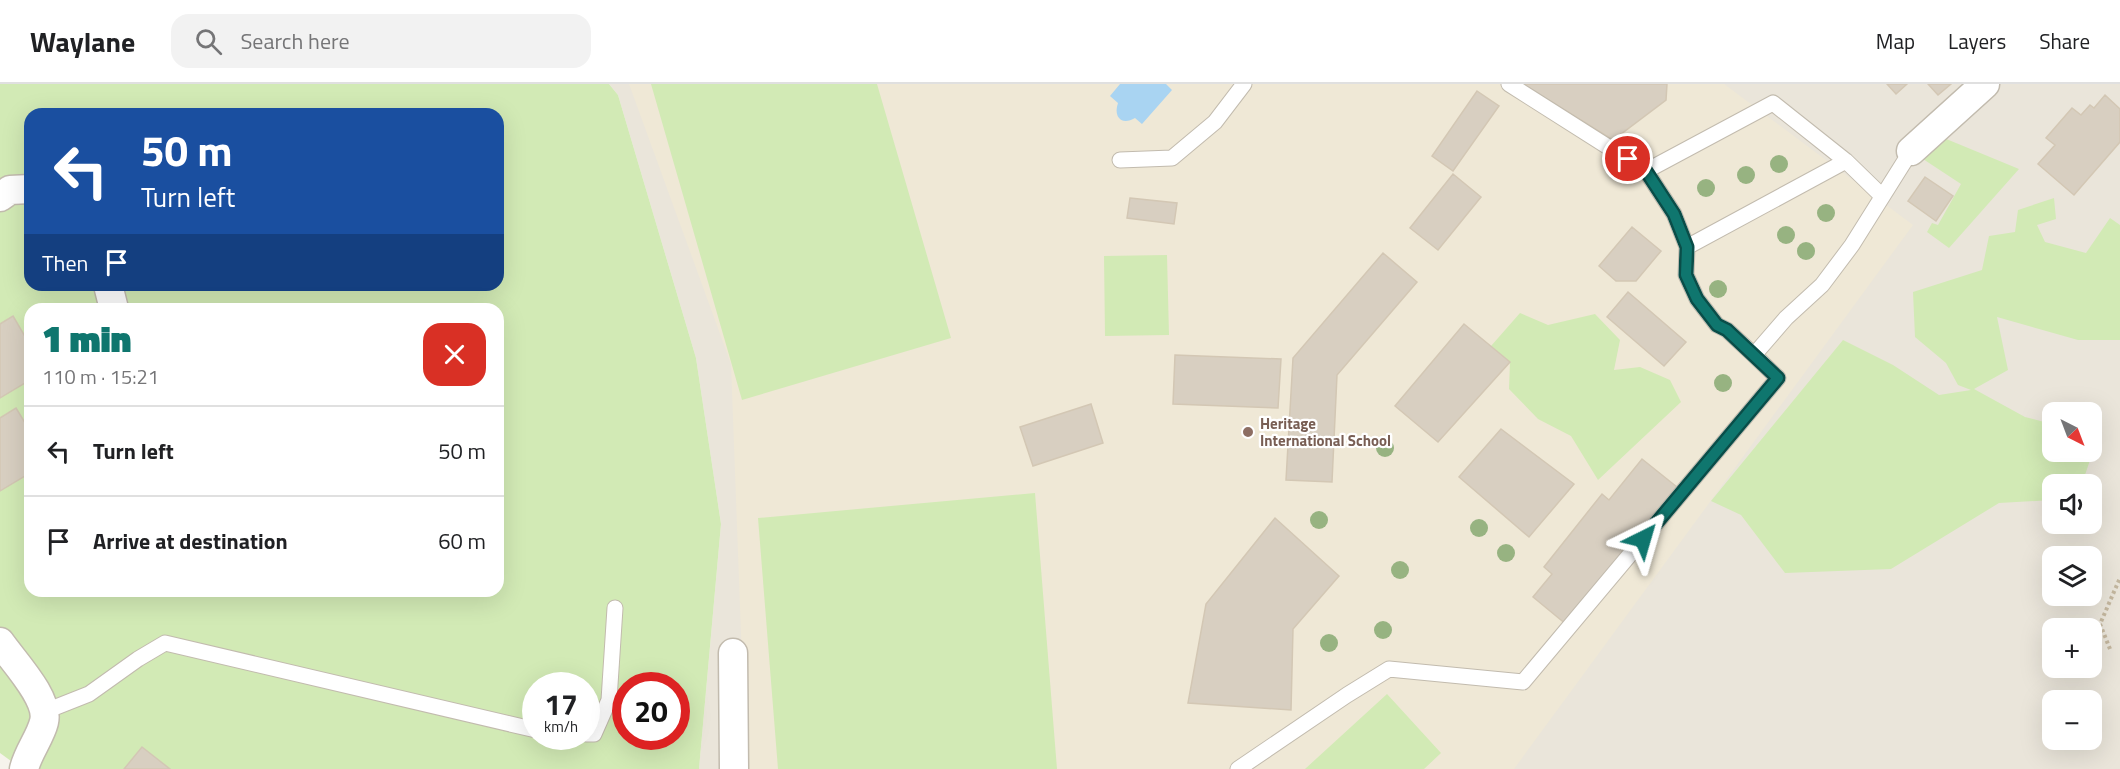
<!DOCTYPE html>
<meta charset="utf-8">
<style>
:root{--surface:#fff;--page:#f2f2f2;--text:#202124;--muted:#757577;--line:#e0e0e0;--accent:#0f766e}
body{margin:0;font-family:"Titillium Web",sans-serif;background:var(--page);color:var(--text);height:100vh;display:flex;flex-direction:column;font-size:22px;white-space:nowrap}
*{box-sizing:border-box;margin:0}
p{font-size:20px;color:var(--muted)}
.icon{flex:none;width:33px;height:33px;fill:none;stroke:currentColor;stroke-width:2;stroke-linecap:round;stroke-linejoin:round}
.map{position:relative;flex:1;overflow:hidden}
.drawer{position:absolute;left:24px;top:219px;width:480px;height:294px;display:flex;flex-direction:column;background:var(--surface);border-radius:18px;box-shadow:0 6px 24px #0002}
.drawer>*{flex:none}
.banner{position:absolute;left:24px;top:24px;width:480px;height:183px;border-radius:18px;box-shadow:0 6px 24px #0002;background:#1a4fa0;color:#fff;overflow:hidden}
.needle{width:39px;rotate:138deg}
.tools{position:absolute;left:2042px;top:318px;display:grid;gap:12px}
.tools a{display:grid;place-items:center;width:60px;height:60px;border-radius:12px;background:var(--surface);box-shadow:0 6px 24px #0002;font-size:30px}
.speed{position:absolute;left:522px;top:588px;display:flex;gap:12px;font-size:30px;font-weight:700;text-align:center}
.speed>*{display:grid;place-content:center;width:78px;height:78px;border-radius:50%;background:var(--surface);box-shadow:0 6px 24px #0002;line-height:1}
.speed small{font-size:15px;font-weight:400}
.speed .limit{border:9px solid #d22;background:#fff;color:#111}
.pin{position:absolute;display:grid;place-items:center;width:51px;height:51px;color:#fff;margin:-26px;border:3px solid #fff;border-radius:50%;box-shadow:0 2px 6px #0007}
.me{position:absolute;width:66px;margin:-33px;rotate:40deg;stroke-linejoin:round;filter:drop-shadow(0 0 4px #0008)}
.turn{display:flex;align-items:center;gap:21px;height:126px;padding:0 18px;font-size:27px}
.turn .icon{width:78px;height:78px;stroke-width:2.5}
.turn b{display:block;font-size:42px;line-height:51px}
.then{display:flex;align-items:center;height:57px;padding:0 18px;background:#0003;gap:12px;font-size:22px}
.round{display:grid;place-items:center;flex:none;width:63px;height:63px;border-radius:18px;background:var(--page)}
.head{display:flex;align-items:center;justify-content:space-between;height:102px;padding:0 18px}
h1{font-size:36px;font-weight:800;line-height:45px;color:var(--accent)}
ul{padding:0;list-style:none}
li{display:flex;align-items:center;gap:18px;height:90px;padding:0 18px;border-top:2px solid var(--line)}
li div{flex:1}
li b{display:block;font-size:22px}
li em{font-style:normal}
header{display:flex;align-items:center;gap:36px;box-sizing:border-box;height:84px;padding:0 30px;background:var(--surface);border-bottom:2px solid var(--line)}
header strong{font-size:28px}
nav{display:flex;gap:33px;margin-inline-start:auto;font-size:21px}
.search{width:420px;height:54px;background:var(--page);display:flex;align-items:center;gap:15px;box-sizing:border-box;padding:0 21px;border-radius:18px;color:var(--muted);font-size:22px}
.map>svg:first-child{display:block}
.residential{fill:#eae5da;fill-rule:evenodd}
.education{fill:#efe8d6}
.green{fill:#d2eab5;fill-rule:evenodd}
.water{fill:#a9d4f2}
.building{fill:#d8cfc1;stroke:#d3c7b4;stroke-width:1.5}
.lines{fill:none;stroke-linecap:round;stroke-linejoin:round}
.service-casing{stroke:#c2bbae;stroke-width:17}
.minor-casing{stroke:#c2bbae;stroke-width:31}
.path{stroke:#c4b79f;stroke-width:4;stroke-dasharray:3 3;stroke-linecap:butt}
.service{stroke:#fff;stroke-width:15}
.minor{stroke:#fff;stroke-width:28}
.tree{fill:#97b381}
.route-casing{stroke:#0a4d48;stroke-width:15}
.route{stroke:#0f766e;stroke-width:10}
.education-dot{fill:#8d6e63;stroke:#fff;stroke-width:2}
.labels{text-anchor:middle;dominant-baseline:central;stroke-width:4.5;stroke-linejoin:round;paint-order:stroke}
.education-label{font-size:15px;font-weight:bold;fill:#785e54;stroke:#fff;text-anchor:start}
</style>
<header>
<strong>Waylane</strong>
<div class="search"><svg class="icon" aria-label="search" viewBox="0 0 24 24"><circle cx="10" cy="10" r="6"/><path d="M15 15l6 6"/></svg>Search here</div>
<nav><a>Map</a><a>Layers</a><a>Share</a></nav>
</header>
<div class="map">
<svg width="2120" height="685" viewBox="0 0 2120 685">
<rect width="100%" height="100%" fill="#f6f3ec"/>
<path class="residential" d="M609,0H2120V685H699L721,440L696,274L618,11ZM2052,328H2091V368H2052ZM2052,400H2091V440H2052ZM2052,472H2091V512H2052ZM2052,544H2091V584H2052ZM2052,616H2091V656H2052Z"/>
<path class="education" d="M629,0H1724L1913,141L1514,685H746L731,280Z"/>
<path class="green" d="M0,0H609L618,11L696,274L721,440L699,685H22L0,669ZM30,30H498V201H30ZM30,225H498V507H30ZM536,602H586V652H536ZM626,602H676V652H626Z
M651,0H877L951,254L742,316Z
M1939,52L2019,85L1949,164L1927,148L1932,139L1938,141L1961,100L1923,75Z
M2054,114L2056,135L2037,141L2045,158L2086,169L2110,134L2120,141V256H2078L1997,233L2008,286L1974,305L2025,333L2052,340V368H2086L2090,376L2082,400H2052V416L1999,419L1891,485L1785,489L1741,431L1711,417L1843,256L1893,281L1939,311L1971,306L1958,301L1946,279L1915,253L1913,208L1982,186L1989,152L2015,148L2018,126Z
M1167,171L1169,251L1105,252L1104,172Z
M1520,229L1548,241L1595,230L1620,256L1614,286L1640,283L1670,296L1681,318L1598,396L1571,352L1538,335L1509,305L1510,278L1491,262Z
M1035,409L1057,685H778L758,434Z
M1387,610L1441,669L1424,685H1305Z"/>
<path class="water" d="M1120,0H1166L1172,6L1142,40L1135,34C1122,42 1113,33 1118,19L1110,12Z"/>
<path class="building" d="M1523,0H1667L1666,16L1613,56Z
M1887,0H1907L1896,10Z
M1928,0H1951L1938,11Z
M1477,7L1499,22L1453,87L1432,72Z
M2105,11L2120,25V58L2074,111L2038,80L2055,61L2046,54L2072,24L2081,31L2090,21L2094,24Z
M1453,90L1481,113L1438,166L1410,144Z
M1925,93L1953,112L1936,137L1908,117Z
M1130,114L1177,119L1174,140L1127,134Z
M1632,143L1661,167L1636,197H1616L1599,182Z
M1383,169L1417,198L1337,291L1332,398L1286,396L1293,274Z
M1628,208L1686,258L1664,282L1607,233Z
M13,232L30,261V296L0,314V240Z
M1464,240L1510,278L1438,358L1395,322Z
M1175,271L1281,275L1278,324L1173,320Z
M1091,320L1103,359L1033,382L1020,343Z
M16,324L30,347V389L0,407V334Z
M1501,345L1574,400L1529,453L1459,393Z
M1642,375L1677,403L1567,541L1533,513L1552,490L1544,483L1602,410L1609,416Z
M1275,434L1339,492L1293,545L1291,626L1188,619L1206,520Z
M142,663L170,685H124Z"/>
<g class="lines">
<g class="service-casing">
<path id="service" d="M1509,0L1646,87L1674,130L1687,163L1686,191L1697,215L1717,241L1727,246L1754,271L1786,234L1822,201L1852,161L1911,67
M1120,76L1172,74L1215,38L1244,0
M1646,87L1773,19L1846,77L1882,112
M1687,163L1846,77
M46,627L89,610L138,575L165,559L536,646
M586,650H594L609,616L615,524
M1238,685L1347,611L1389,585L1523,598L1778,294L1754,271"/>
</g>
<g class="minor-casing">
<path id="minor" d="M1911,67L1985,0
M0,113L10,106L30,105
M108,201L114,225
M0,558C13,577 50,615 44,638C40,654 28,668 24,685
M733,569L734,685"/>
</g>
<path class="path" d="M2110,565L2100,540L2120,494"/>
<use href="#service" class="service"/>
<use href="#minor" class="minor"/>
</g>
<g class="tree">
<circle cx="1779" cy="80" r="9"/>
<circle cx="1746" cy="91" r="9"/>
<circle cx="1706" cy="104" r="9"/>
<circle cx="1826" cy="129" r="9"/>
<circle cx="1786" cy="151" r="9"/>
<circle cx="1806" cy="167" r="9"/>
<circle cx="1718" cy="205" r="9"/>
<circle cx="1723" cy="299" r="9"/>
<circle cx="1385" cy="364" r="9"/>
<circle cx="1319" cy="436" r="9"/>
<circle cx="1479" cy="444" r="9"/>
<circle cx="1506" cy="469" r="9"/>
<circle cx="1400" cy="486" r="9"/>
<circle cx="1383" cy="546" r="9"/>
<circle cx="1329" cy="559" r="9"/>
</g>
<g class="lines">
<g class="route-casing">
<path id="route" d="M1628,75L1646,87L1674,130L1687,163L1686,191L1697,215L1717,241L1727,246L1778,294L1643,455"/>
</g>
<use href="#route" class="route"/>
</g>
<circle class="education-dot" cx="1248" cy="348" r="6"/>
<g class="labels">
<g class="education-label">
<text x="1260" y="339">Heritage<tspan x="1260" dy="17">International School</tspan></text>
</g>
</g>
</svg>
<div class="tools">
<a><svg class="needle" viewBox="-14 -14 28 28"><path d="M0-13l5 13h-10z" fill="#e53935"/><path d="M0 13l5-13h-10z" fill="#757577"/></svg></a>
<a><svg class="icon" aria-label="sound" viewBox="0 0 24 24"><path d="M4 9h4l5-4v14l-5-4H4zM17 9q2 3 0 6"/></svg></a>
<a><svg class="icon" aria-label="layers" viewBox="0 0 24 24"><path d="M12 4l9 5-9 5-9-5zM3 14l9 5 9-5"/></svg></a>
<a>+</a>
<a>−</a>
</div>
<div class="speed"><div>17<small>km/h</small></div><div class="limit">20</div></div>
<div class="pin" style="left:1628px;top:75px;background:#d93025"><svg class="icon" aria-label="arrive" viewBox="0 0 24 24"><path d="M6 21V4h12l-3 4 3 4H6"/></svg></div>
<svg class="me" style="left:1643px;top:455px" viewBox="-20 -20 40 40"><path d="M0-17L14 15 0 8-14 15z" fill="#0f766e" stroke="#fff" stroke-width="4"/></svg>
<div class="banner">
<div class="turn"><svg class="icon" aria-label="left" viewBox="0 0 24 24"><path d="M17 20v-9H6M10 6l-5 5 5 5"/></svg><div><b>50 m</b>Turn left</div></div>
<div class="then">Then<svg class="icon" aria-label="arrive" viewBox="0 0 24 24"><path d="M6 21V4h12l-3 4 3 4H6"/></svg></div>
</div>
<section class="drawer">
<div class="head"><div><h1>1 min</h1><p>110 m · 15:21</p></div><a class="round" style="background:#d93025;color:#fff"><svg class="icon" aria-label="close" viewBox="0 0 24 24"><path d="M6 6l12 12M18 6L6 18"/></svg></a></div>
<ul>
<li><svg class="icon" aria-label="left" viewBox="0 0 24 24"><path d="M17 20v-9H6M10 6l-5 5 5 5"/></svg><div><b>Turn left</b></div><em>50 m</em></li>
<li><svg class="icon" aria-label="arrive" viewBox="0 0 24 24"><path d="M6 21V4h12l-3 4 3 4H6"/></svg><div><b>Arrive at destination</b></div><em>60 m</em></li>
</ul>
</section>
</div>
